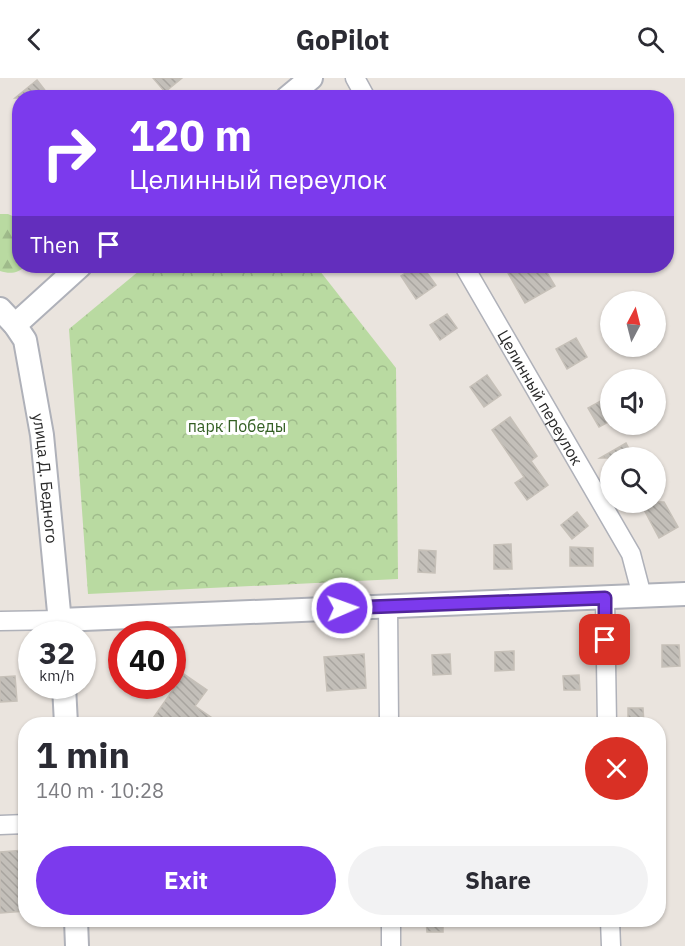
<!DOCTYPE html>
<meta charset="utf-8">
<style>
:root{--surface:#fff;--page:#f2f2f3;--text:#2b2b33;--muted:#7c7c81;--accent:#7c3aed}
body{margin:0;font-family:"IBM Plex Sans",sans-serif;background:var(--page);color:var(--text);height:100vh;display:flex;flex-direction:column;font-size:22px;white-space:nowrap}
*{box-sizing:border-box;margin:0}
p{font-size:20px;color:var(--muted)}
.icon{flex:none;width:33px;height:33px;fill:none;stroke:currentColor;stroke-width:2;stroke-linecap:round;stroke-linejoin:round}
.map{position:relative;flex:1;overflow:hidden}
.panel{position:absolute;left:18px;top:639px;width:648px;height:210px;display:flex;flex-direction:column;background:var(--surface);border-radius:24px;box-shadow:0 2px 4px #0004}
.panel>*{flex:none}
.guide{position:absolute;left:12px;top:12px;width:662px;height:183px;border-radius:24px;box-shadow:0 2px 4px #0004;background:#7c3aed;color:#fff;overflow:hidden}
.needle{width:39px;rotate:7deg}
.controls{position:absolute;left:600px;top:213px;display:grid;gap:12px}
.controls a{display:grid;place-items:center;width:66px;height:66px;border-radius:50%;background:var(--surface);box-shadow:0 2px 4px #0004;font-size:30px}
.speed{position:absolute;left:18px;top:543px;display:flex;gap:12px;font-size:30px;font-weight:700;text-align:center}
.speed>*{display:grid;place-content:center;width:78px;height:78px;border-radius:50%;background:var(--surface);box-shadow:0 2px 4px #0004;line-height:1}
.speed small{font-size:15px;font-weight:400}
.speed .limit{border:9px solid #d22;background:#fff;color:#111}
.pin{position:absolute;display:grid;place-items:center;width:51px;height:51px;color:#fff;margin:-26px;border-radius:12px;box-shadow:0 3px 9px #0006}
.me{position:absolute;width:66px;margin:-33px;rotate:88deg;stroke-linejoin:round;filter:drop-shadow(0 0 4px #0008)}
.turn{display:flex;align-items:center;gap:21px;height:126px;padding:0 18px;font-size:27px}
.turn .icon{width:78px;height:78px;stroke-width:2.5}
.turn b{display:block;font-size:42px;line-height:51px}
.then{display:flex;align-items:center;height:57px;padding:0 18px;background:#0003;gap:12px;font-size:22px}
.round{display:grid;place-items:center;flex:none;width:63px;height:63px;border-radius:32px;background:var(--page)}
.overview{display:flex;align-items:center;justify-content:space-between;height:102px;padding:0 18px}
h1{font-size:36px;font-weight:700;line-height:45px}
.action{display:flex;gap:12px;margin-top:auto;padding:12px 18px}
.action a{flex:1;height:69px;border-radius:36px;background:var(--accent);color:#fff;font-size:24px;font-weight:700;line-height:69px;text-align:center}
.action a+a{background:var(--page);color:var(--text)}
header{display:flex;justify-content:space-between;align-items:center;height:78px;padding:0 18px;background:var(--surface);font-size:27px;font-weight:700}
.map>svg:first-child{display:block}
.forest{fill:url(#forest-firs)}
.park{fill:url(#park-crowns)}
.building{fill:url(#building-back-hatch);stroke:#c6c0b8;stroke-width:1.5}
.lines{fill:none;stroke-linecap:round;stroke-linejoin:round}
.minor-casing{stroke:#afb1b9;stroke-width:21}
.tertiary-casing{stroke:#afb1b9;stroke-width:26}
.minor{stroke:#fff;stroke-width:18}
.tertiary{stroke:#fff;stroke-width:22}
.route-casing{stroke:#51269a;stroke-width:15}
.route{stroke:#7c3aed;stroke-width:10}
.labels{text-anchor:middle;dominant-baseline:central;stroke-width:6;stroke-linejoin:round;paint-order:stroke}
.street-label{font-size:16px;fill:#2a2a2a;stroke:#fff}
.park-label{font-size:16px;fill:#335f23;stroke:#fff}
</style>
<header><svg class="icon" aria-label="back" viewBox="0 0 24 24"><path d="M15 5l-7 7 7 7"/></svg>GoPilot<svg class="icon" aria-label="search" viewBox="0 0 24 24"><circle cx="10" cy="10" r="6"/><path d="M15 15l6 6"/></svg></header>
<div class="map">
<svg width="685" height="868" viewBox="0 0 685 868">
<defs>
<pattern id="forest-firs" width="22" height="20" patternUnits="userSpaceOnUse" patternTransform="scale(1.5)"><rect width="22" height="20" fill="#b9daa1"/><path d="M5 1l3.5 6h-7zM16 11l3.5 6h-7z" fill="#9fbb8b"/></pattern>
<pattern id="park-crowns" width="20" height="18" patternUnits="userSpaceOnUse" patternTransform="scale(1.5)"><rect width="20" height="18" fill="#b9daa1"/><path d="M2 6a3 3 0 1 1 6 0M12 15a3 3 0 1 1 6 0" fill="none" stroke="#9fbb8b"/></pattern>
<pattern id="building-back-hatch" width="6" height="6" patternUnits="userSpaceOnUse" patternTransform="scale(1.5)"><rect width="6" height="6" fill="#c3bfb9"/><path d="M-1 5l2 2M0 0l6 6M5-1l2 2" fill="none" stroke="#a8a49f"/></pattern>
</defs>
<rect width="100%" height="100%" fill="#eae4de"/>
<path class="forest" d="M0,136H8L19,141L20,188H25C18,196 9,196 0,193Z"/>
<path class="park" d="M145,188H316L396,290L398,501L88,516L69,251Z"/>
<path class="building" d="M153,0H182L165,14Z
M37,2L51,20H15Z
M416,188H422L436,207L416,221L401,198Z
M504,188H543L555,208L525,225Z
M447,236L457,250L440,262L430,247Z
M576,260L587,279L567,291L556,271Z
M487,297L501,317L484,329L470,309Z
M606,320L610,329V343L599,349L588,330Z
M510,339L537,378L531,383L548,407L527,422L515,405L524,399L492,352Z
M626,365L634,380H600Z
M640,424H664L678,449L659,460Z
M577,434L588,448L572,461L561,447Z
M511,466L512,491H494V467Z
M570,469L593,470V488H570Z
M419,472L436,473L435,495L418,494Z
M662,567H679L680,588L662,589Z
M514,573V592L495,593V574Z
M364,576L366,610L327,613L324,579Z
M450,576L451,596L433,597L432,577Z
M184,596L207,612L195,628L221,646H149Z
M579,597L580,612H564L563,598Z
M15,598L17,623L0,624V599Z
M628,630H643L644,646H628Z
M25,772L26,833L0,835V774Z
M426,842H443V854H427Z"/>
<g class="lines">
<g class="minor-casing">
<g id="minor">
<path d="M355,0L366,20"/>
<path id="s1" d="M464,188L631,476L642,518"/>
<path d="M605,520L607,646"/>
<path d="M388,528L389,646"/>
<path d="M0,543L60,542"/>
<path d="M0,747L26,746"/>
<path d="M391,842V868"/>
<path d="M610,842L611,868"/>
</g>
</g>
<g class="tertiary-casing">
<g id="tertiary">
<path d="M287,20L311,0"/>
<path id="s2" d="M0,231L15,247L25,262L42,357L61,555"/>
<path d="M15,247L80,188"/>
<path d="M60,542L685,516"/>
<path d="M64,608L66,646"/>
<path d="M76,842L77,868"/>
</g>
</g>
<use href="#minor" class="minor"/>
<use href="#tertiary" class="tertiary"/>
</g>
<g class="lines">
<g class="route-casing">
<path id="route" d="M342,530L605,520V562"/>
</g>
<use href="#route" class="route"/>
</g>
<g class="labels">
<g class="street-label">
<text stroke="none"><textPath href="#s1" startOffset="152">Целинный переулок</textPath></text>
<text stroke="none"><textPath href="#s2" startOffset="180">улица Д. Бедного</textPath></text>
</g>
<g class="park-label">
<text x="237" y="348">парк Победы</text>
</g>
</g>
</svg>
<div class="controls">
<a><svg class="needle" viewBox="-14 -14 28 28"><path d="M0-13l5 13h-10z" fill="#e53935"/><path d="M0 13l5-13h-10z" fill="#7c7c81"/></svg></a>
<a><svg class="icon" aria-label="sound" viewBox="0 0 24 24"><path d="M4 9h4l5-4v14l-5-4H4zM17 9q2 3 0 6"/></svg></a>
<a><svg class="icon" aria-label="search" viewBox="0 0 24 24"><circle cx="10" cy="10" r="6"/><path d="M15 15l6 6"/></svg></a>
</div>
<div class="speed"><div>32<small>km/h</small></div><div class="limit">40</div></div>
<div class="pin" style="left:605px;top:562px;background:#d93025"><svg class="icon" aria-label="arrive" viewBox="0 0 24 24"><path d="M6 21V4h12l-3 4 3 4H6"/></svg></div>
<svg class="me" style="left:342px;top:530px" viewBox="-20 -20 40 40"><circle r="17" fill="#7c3aed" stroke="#fff" stroke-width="3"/><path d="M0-11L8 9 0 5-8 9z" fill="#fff"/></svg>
<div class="guide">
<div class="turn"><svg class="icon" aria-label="right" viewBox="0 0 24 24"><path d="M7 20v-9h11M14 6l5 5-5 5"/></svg><div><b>120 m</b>Целинный переулок</div></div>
<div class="then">Then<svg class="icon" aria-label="arrive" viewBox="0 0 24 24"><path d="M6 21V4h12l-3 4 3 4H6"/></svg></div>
</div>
<section class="panel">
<div class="overview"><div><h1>1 min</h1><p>140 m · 10:28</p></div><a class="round" style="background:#d93025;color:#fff"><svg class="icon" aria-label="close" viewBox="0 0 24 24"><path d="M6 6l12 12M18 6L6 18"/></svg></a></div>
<div class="action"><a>Exit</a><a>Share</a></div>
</section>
</div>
